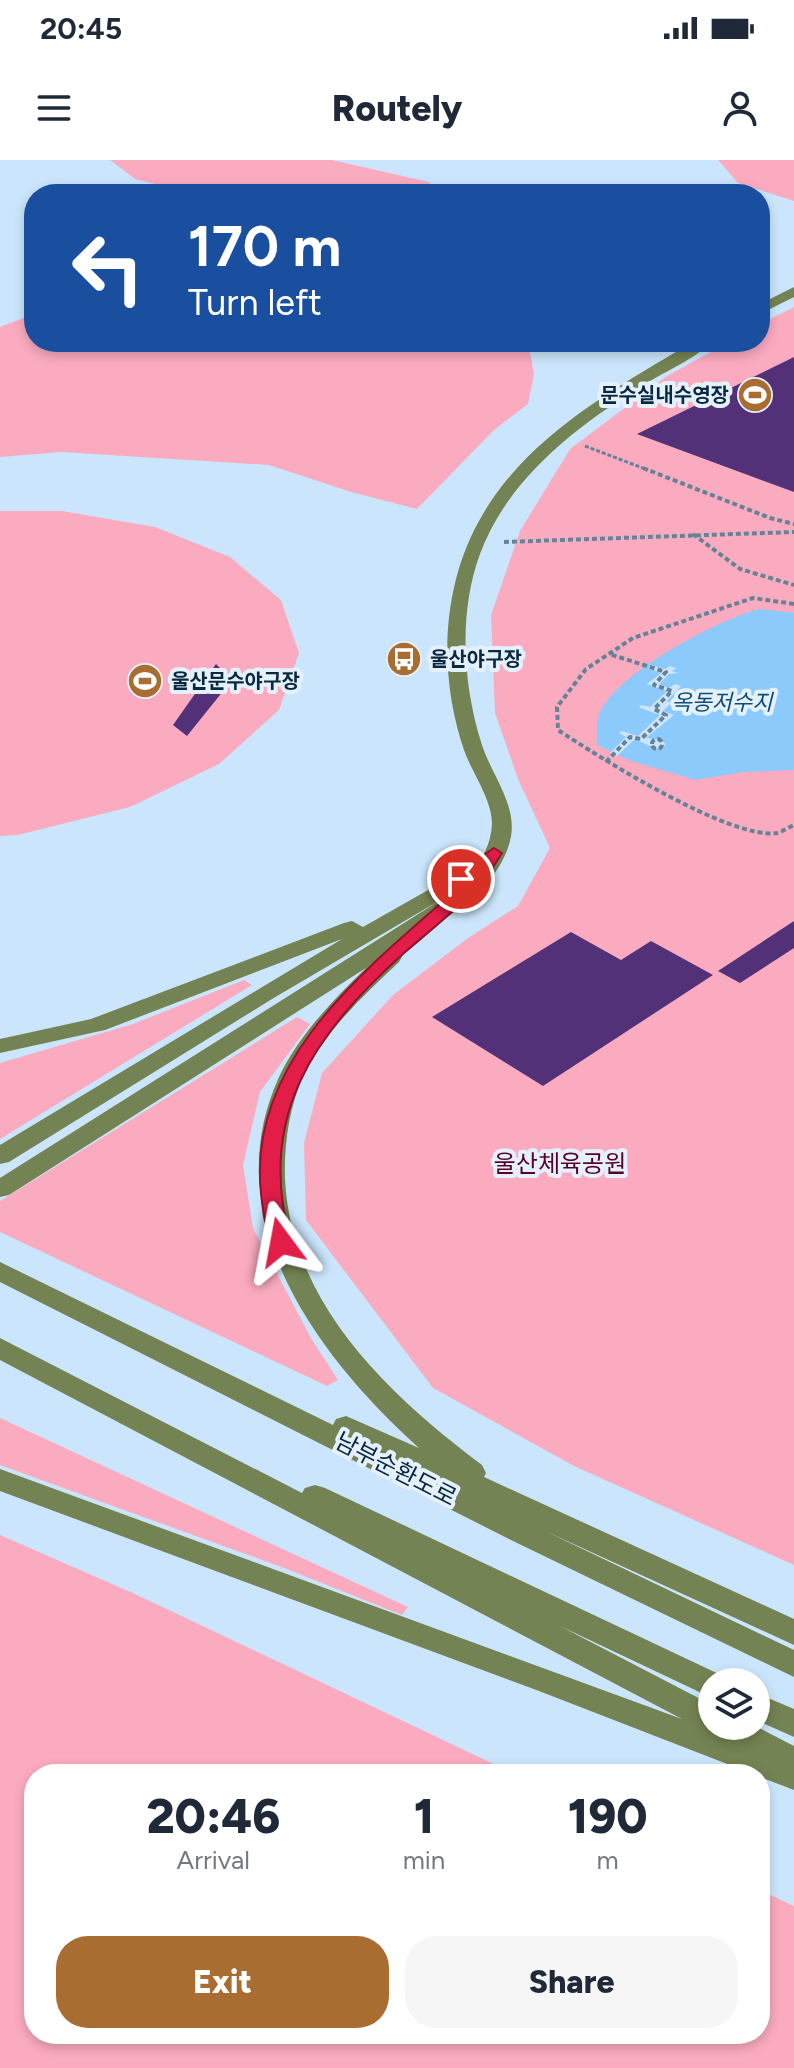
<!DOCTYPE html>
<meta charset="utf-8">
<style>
:root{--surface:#fff;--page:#f6f6f7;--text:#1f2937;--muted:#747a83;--accent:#aa6d31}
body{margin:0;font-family:Figtree,"Noto Sans KR",sans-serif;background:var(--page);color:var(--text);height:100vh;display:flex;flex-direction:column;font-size:30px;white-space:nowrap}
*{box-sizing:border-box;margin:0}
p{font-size:26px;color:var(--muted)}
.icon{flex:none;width:44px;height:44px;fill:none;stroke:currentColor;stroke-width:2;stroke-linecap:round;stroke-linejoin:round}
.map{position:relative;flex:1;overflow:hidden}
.side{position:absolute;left:24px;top:1604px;width:746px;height:280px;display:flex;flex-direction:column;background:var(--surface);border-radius:32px;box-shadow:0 4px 12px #0003}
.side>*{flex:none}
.banner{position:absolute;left:24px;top:24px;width:746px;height:168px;border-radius:32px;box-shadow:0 4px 12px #0003;background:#1a4fa0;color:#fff;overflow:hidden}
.buttons{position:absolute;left:698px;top:1508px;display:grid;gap:16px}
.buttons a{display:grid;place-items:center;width:72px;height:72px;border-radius:50%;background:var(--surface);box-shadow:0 4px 12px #0003;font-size:40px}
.pin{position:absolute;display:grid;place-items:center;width:68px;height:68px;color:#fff;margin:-34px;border:4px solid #fff;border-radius:50%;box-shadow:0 2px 8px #0007}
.me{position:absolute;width:88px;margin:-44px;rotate:347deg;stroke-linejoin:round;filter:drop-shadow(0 0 6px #0008)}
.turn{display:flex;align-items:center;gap:28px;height:168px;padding:0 32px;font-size:36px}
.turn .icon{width:104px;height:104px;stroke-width:2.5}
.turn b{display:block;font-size:56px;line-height:68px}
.eta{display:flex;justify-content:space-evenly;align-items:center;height:136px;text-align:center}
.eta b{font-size:48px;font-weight:800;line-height:56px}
.cta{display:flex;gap:16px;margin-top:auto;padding:16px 32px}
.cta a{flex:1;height:92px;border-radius:32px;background:var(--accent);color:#fff;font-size:32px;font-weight:800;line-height:92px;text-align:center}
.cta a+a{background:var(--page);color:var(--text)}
.status{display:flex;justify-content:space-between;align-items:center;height:56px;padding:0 40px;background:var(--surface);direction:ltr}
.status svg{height:22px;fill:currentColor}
header{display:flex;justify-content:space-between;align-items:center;height:104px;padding:0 32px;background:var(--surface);font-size:36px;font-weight:800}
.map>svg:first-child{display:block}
.green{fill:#fbabbf}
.water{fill:#8bcafb}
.pier{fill:#cbe6fc}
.building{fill:#523178}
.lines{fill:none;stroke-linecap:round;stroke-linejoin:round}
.path-far1{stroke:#658297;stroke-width:3;stroke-dasharray:4 2;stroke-linecap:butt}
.path{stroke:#658297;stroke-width:4;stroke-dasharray:5 3;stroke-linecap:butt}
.secondary{fill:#748353;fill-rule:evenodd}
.route{fill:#e11d48;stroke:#92132f;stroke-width:2}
.labels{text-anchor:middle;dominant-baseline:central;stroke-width:8;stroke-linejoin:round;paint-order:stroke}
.far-poi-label{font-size:20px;font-weight:bold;fill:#0b293e;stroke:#e4f1fd;text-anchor:start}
.far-water-label{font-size:22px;font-style:italic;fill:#0e4c74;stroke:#e4f1fd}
.park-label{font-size:24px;fill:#580128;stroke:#e4f1fd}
.street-label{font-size:24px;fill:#0b293e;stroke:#e4f1fd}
</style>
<div class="status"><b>20:45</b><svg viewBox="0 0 49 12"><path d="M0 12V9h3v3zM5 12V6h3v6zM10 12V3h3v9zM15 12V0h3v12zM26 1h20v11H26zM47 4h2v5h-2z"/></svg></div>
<header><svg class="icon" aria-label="menu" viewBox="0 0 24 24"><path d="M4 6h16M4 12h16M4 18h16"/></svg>Routely<svg class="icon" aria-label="person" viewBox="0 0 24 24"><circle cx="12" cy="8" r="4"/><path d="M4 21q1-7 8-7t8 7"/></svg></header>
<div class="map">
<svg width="794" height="1908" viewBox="0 0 794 1908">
<rect width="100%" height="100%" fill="#cbe6fc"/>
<path class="green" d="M110,0H332L429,22L439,34H194L135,19Z
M718,0H794V41L738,23Z
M794,147V1405L574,1306L433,1228L306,1060L304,983L322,913L393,835L468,778L518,746L550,688L518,619L495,553L491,455L520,371L570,289L667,216L729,182H760V164Z
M34,154V182H528L534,214L528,244L494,270L417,349L351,332L269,305L61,292L0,297V167Z
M0,351H62L155,367L230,397L281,440L299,493L279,550L219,604L130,647L18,675L0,676Z
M244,820L252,825L0,979V903L133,864Z
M297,857L310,864L260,932L243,1005L253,1068L311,1178L338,1220L327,1226L0,1072V1041Z
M0,1258L408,1447L402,1455L284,1408L0,1305Z
M0,1375L135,1434L515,1614H34V1874H760V1730L794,1746V1908H0Z"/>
<path class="water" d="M759,449L794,453V610L744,612L695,620L628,600L597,585C597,577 596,567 598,559C608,516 718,460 759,449Z"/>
<path class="pier" d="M651,505L665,509L670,506L676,508L672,511L678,513L669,514L659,524L669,528L675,524L681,526L667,541L671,543L663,551L674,555L646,578L662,580L666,585L656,589L635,579L617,596L610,593L626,577L619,573L622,571L638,576L660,555L638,547L642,545L650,547L667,531L647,524L661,513L648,508Z"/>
<path class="building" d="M794,197V332L637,274Z
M216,504L232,520L187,576L173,565Z
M794,761V788L740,823L718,811Z
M571,772L621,800L651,781L713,815L543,926L432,857Z"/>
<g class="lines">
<path class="path-far1" d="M585,286L648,310"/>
<path class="path" d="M643,308L770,358L794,364
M693,374L740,409L794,425
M504,382L794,372
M794,444L753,438L633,478L586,509L557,547L558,570C599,597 730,680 777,673C782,672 789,667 794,665
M652 584a5 5 0 1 1 10 0a5 5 0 1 1-10 0Z
M606,602L630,577L641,579L666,555L654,549L672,531L654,525L666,512L609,494"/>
<path class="secondary" d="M794,127V137L760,154V144Z
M693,182H711C695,199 666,211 645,224C578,265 508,318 480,394C458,453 463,526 482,585C492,616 519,647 510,681C497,733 435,765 394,791L402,797L399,802C364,835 327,869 305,913C289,945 284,984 285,1019C291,1144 389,1235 482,1305L486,1313L484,1317L794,1459V1485L543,1370L794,1490V1517L513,1381L0,1122V1102L333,1265L336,1259L346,1256L419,1288C318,1197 214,1059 279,917C299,875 333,840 366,808L9,1035L0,1037V1018L442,739L272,839L9,1002L0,1004V985L342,779L105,870L0,893V879L91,859L344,763L352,761L363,767L451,717L458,715L466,718C481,703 491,685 492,664C492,639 472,613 464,590C438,514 441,424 483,354C529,275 617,227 693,182Z
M0,1178L302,1333L305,1328L315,1325L325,1328L723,1516L726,1522H712V1538L560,1466L712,1545V1566H755L794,1586V1630L760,1617V1614H753L539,1531L0,1331V1309L682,1559L0,1200Z
M756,1533L794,1549V1577L756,1560Z"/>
</g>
<path class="route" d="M494,688L502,693C478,734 440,762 404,793C314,874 255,957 291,1082L281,1088L274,1086C265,1071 263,1051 261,1033C246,897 374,803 464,723L455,722V715Z"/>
<defs>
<g id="stadium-disc" transform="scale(1.8)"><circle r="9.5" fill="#aa6d31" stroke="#e4f1fd"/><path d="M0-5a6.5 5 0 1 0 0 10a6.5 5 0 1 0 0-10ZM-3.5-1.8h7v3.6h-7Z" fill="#fff"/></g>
<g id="bus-disc" transform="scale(1.8)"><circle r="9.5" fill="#aa6d31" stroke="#e4f1fd"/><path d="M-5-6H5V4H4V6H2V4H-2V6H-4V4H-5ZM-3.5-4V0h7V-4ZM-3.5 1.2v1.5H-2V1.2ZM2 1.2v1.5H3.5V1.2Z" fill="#fff"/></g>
</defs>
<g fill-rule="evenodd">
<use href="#stadium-disc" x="755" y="235"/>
<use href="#bus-disc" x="404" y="499"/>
<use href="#stadium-disc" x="145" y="521"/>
</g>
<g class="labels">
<g class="far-poi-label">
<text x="729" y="235" text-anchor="end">문수실내수영장</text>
<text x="430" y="499">울산야구장</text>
<text x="171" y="521">울산문수야구장</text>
</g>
<g class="far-water-label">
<text x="722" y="542">옥동저수지</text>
</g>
<g class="park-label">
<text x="560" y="1003">울산체육공원</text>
</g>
<g class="street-label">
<text transform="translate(396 1309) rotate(27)">남부순환도로</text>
</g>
</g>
</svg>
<div class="buttons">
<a><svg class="icon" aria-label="layers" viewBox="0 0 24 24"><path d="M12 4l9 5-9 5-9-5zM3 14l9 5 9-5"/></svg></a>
</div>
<div class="pin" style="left:461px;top:719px;background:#d93025"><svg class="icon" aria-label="arrive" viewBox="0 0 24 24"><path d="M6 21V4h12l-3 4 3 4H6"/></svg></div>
<svg class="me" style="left:281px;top:1082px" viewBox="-20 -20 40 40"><path d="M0-17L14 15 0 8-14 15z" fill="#e11d48" stroke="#fff" stroke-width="4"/></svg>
<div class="banner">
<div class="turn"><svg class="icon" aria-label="left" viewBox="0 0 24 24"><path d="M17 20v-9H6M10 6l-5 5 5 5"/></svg><div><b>170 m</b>Turn left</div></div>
</div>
<section class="side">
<div class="eta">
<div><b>20:46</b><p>Arrival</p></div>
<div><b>1</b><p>min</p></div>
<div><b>190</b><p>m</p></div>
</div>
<div class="cta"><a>Exit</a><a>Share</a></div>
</section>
</div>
